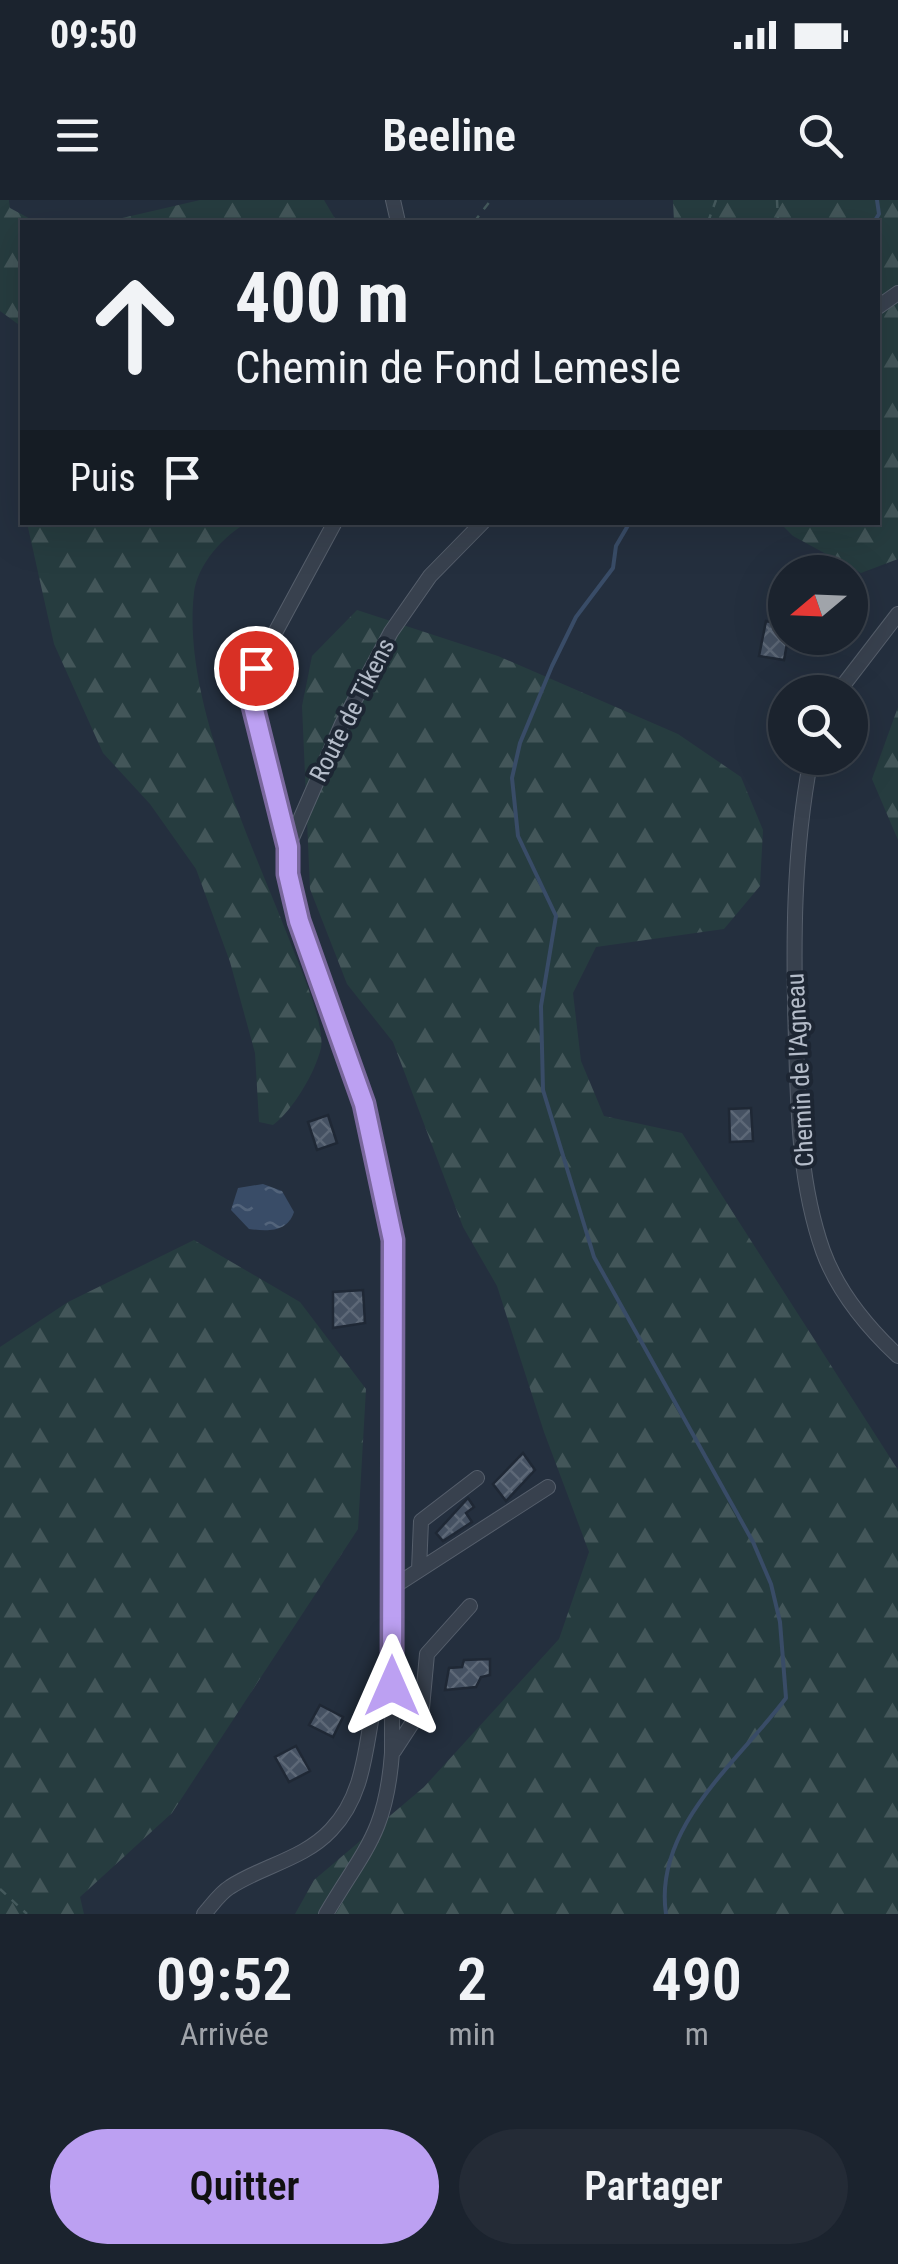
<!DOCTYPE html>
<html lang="fr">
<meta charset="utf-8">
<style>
:root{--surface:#1b232e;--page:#242b36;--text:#f1f3f6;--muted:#a0a4aa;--line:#39404a;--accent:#bca0f2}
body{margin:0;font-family:"Roboto Condensed",sans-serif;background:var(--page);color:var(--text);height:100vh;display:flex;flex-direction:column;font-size:38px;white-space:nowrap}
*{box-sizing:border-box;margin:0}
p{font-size:32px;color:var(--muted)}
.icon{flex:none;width:55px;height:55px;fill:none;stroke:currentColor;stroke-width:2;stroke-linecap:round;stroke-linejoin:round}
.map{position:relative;height:1714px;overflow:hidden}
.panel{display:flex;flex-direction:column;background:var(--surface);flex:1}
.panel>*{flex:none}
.banner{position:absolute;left:20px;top:20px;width:860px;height:305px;border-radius:0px;box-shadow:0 10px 40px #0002,0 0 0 2px var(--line);background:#1b232e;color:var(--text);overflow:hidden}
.needle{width:65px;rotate:251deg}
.buttons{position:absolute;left:768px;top:355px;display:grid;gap:20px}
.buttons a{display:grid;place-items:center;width:100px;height:100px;border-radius:50%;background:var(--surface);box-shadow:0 10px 40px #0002,0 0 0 2px var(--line);font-size:50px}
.pin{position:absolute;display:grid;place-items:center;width:85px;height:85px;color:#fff;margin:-42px;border:5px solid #fff;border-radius:50%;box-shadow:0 2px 10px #0007}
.me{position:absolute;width:110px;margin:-55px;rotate:0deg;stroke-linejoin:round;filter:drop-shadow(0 0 8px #0008)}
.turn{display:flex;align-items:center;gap:35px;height:210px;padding:0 50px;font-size:45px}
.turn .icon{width:130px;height:130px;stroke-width:2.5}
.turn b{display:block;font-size:70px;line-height:85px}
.then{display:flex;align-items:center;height:95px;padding:0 50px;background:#0003;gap:20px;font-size:38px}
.eta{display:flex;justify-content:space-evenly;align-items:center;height:170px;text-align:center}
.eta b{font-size:60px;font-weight:600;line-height:70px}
.primary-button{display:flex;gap:20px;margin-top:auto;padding:20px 50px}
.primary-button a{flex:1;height:115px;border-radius:60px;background:var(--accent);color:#111;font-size:40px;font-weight:600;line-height:115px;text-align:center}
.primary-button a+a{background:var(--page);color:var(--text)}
.status{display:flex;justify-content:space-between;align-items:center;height:70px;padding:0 50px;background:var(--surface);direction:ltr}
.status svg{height:28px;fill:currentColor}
header{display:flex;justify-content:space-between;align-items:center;height:130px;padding:0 50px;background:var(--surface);font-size:45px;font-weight:600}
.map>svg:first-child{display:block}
.forest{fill:url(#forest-firs)}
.water{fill:url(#water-ripples)}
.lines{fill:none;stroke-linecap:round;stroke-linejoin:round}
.stream{stroke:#394c67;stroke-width:4}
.building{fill:url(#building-cross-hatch);stroke:#1f2835;stroke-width:2.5}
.minor-casing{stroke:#565f6c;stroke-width:16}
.path{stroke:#44595c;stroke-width:2.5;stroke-dasharray:8 8;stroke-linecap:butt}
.minor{stroke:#38414e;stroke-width:14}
.route-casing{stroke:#7a689d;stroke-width:25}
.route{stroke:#bca0f2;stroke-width:18}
.labels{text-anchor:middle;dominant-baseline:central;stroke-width:8;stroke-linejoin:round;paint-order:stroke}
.street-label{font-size:25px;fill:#b4bcc9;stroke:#1d2633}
</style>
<div class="status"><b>09:50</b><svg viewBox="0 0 49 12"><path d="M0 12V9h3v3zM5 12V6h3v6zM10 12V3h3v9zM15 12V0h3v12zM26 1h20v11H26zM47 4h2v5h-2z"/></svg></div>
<header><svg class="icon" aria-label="menu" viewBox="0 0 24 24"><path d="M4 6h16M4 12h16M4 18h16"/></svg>Beeline<svg class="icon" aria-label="search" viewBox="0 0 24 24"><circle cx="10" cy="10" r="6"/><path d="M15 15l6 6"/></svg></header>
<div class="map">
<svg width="898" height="1714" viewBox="0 0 898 1714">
<defs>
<pattern id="forest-firs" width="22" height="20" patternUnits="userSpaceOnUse" patternTransform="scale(2.5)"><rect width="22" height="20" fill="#263c3f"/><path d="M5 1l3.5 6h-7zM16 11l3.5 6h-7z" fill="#435659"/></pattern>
<pattern id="water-ripples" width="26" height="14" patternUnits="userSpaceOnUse" patternTransform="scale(2.5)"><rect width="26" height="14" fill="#394c67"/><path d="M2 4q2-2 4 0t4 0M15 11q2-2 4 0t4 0" fill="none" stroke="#53647b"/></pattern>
<pattern id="building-cross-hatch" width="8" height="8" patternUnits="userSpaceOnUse" patternTransform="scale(2.5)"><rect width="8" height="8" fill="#455162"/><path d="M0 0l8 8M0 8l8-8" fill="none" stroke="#5d6877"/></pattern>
</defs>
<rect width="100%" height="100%" fill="#242f3e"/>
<path class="forest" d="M0,0H9L10,8L36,22H22V127L0,111Z
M200,0H324L337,22H105Z
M673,0H898V359L861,373L793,336L780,323L878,322V22H674Z
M27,323H247C224,335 197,365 194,393C181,502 256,651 294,752C303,774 325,826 321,848C315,873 293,910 273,925L259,922L255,853L230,762L196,669L150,604L103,553L54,444Z
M357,410L498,456L678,534L741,577L763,630L760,686L724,729L596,747L573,793L581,861L604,916L682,933L898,1270V1714H295L314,1680L424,1587L559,1439L589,1352L544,1232L497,1086L463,1027L393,842L347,784L310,689L302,506L312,456Z
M898,507V640L872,579Z
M194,1040L300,1102L366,1189L358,1329L172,1613L80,1697L84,1714H0V1147L68,1102Z"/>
<path class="water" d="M263,984L282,991L294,1012C287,1033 267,1031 249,1029L231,1010L238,988Z"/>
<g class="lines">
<path class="stream" d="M874,22L879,14L877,0
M630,322L616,346L613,368L576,417L552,466L520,543L512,578L518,636L556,716L541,806L543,890L594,1057L753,1342L771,1384L780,1422L786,1498C739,1561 653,1627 666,1714"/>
</g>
<path class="building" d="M766,421L785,425L788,438L784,460L759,456Z
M751,908L753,941L730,942L729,909Z
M328,915L337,943L317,950L308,922Z
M363,1090L365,1123L333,1128V1092Z
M523,1253L535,1270L506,1301L493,1284Z
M468,1298L474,1307L466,1313L472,1322L443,1341L436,1333Z
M490,1459V1475L481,1477L476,1487L445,1490L449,1468L462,1467L464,1460Z
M320,1505L343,1517L333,1537L309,1525Z
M296,1546L310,1571L289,1582L275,1557Z"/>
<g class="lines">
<g class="minor-casing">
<path id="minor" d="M393,0L398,22
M878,107L898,93
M838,492L898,414
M811,558C793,651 793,744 796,840C798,911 799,983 823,1051C838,1092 866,1126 898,1156
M288,646L253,506L256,468L335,322
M419,1370L421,1321L477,1278
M393,1387L548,1287
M394,1551L422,1508L427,1454L470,1406
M204,1714C212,1705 220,1693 230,1687C262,1666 304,1659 331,1630C378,1581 360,1509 392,1453
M326,1714C365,1648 386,1633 392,1553L393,1041L363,904L299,721L288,675V647L342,524L391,432L430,376L483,322"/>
</g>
<path class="path" d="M777,0L778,22
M474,22L491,0
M708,22L716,0
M0,1689L27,1714"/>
<use href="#minor" class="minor"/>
</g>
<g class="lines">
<g class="route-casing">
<path id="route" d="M256,468L253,506L288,647V674L299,721L364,904L393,1040L392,1486"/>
</g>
<use href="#route" class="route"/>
</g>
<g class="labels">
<g class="street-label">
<text transform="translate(352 510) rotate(-63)">Route de Tikens</text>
<text transform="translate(800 870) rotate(-93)">Chemin de l’Agneau</text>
</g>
</g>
</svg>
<div class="buttons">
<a><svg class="needle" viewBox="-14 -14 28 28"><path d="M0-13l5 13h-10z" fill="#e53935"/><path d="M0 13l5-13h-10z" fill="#a0a4aa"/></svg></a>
<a><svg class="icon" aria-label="search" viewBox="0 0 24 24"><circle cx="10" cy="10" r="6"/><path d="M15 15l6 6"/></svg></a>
</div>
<div class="pin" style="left:256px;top:468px;background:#d93025"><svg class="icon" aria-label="arrive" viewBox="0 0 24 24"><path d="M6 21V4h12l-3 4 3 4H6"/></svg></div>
<svg class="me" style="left:392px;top:1486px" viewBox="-20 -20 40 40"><path d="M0-17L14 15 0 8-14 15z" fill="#bca0f2" stroke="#fff" stroke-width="4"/></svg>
<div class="banner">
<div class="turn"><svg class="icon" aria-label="ahead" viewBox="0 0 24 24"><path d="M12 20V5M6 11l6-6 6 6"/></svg><div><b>400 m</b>Chemin de Fond Lemesle</div></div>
<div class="then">Puis<svg class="icon" aria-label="arrive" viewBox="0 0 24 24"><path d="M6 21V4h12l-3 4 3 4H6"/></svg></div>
</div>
</div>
<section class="panel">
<div class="eta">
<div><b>09:52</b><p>Arrivée</p></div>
<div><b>2</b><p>min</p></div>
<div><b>490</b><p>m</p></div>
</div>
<div class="primary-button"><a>Quitter</a><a>Partager</a></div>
</section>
